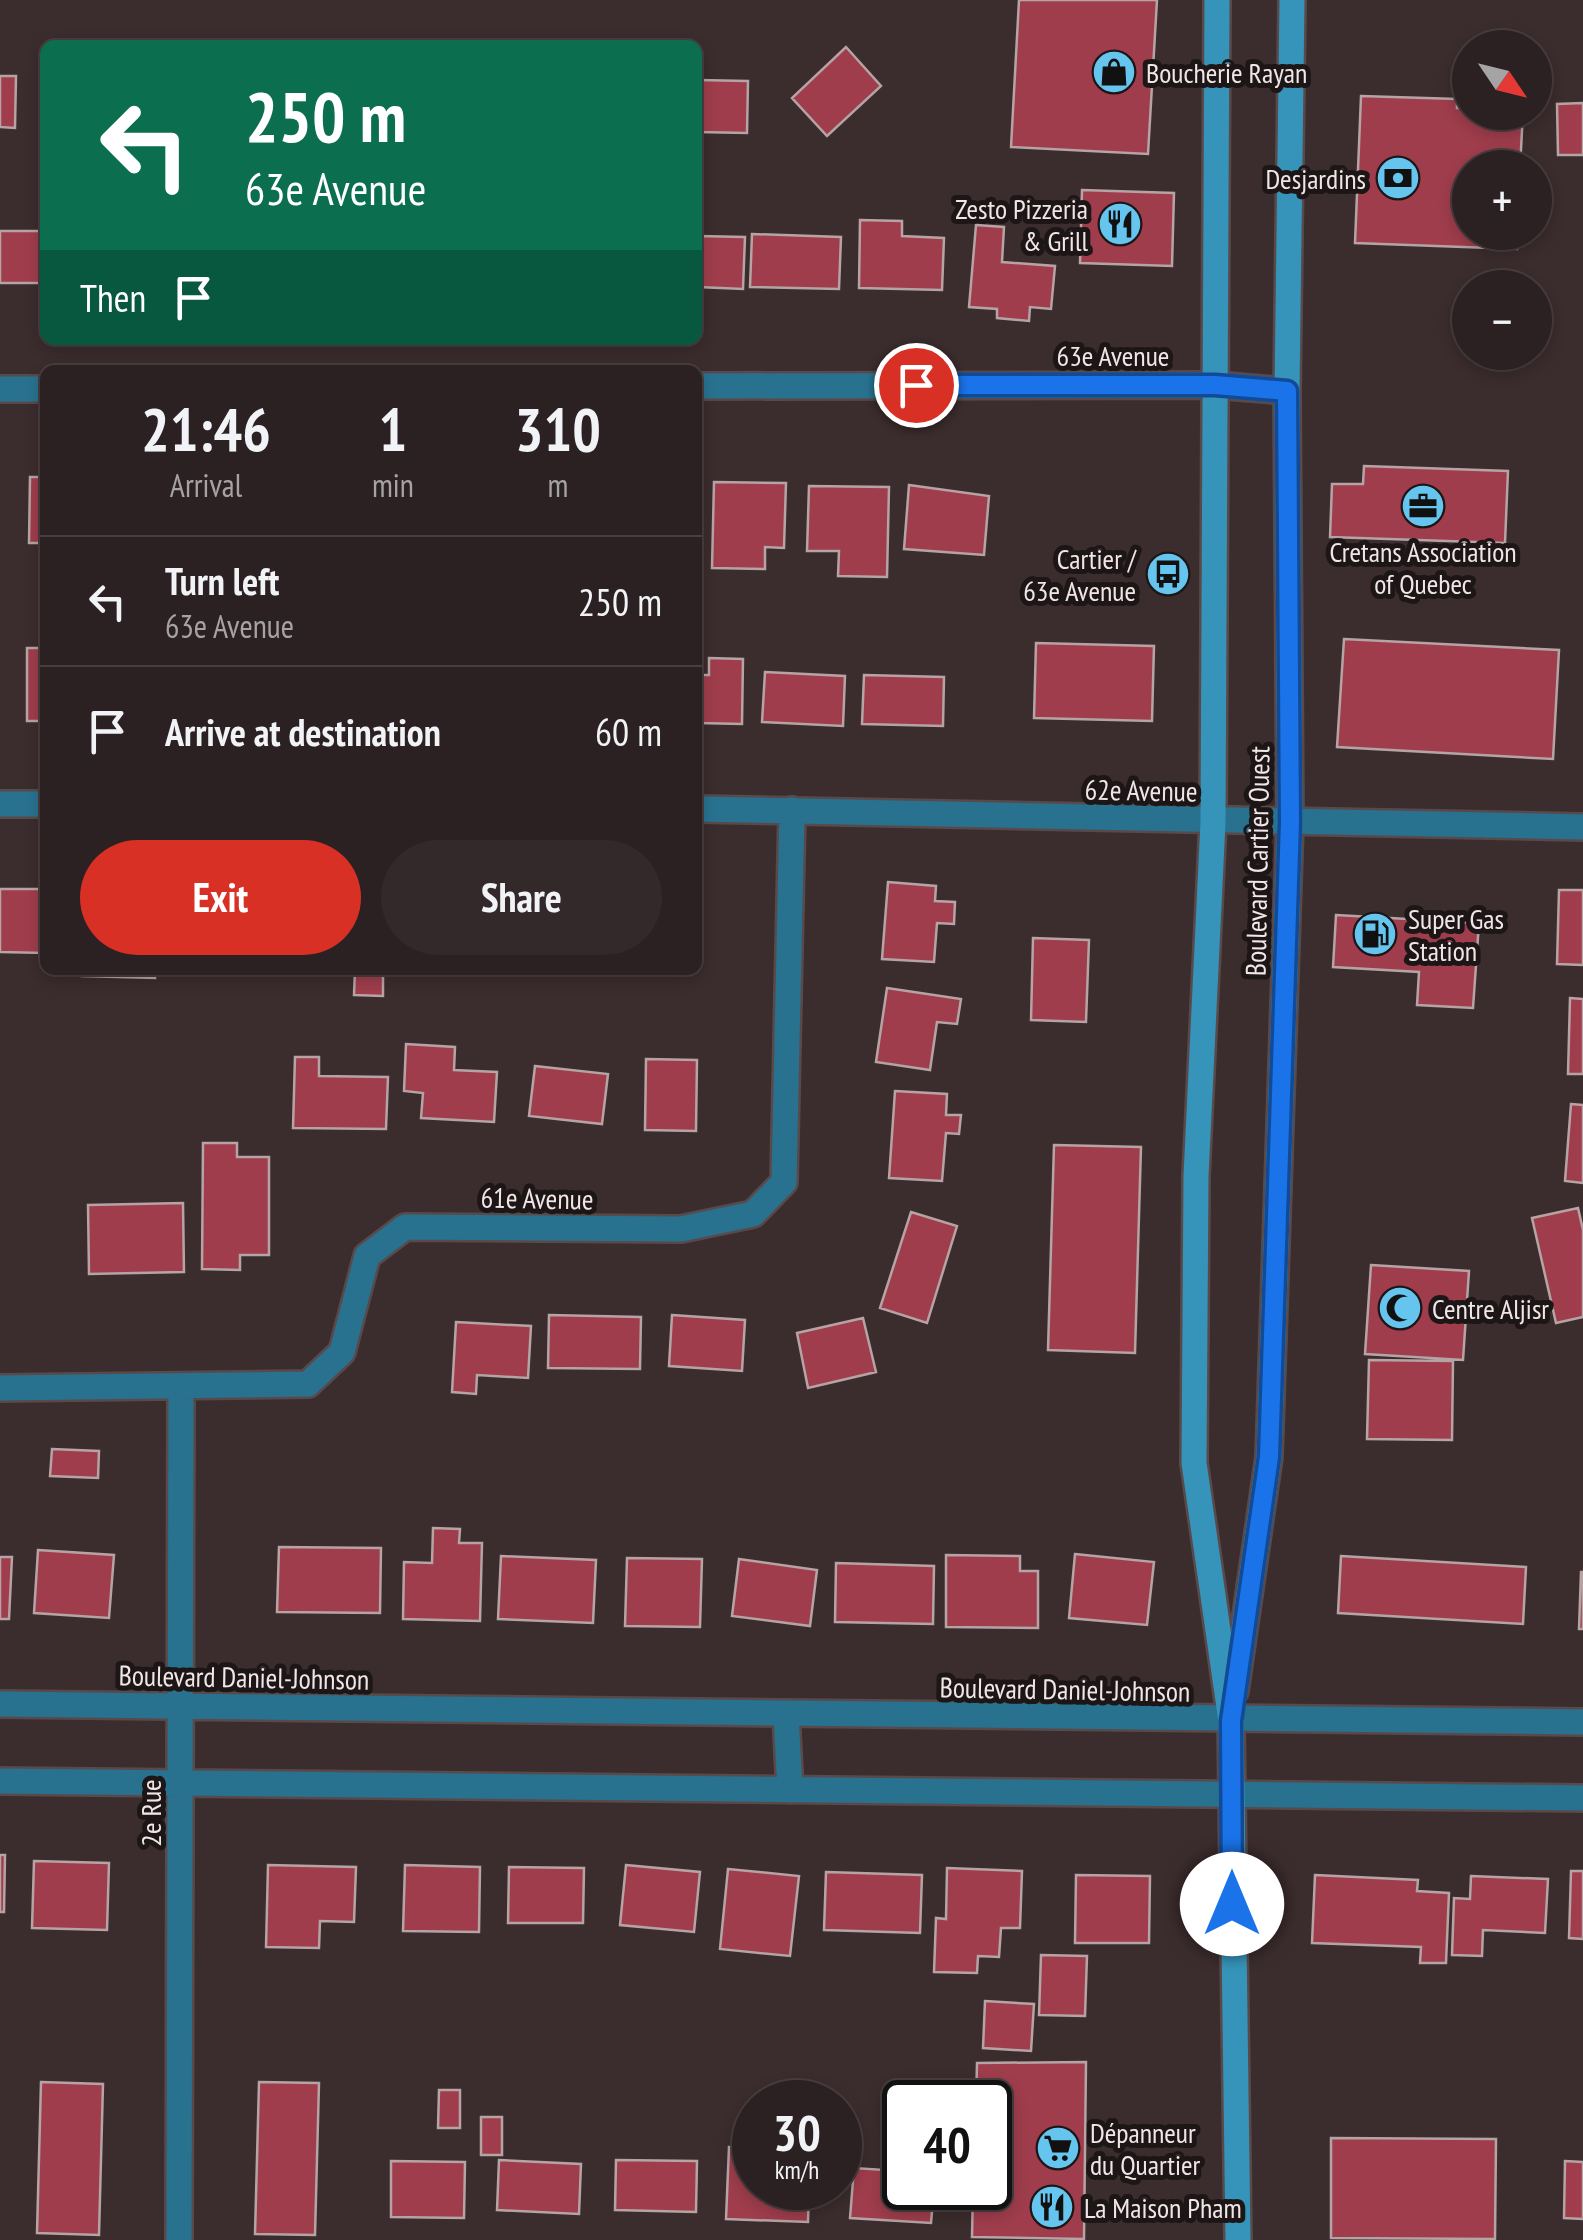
<!DOCTYPE html>
<meta charset="utf-8">
<style>
:root{--surface:#2c2122;--page:#34292a;--text:#f1f3f6;--muted:#a6a3a5;--line:#483e40;--accent:#d93025}
body{margin:0;font-family:"PT Sans Narrow",sans-serif;background:var(--page);color:var(--text);height:100vh;display:flex;flex-direction:column;font-size:38px;white-space:nowrap}
*{box-sizing:border-box;margin:0}
p{font-size:32px;color:var(--muted)}
.icon{flex:none;width:55px;height:55px;fill:none;stroke:currentColor;stroke-width:2;stroke-linecap:round;stroke-linejoin:round}
.map{position:relative;flex:1;overflow:hidden}
.panel{position:absolute;left:40px;top:365px;width:662px;height:610px;display:flex;flex-direction:column;background:var(--surface);border-radius:15px;box-shadow:0 5px 15px #0003,0 0 0 2px var(--line)}
.panel>*{flex:none}
.banner{position:absolute;left:40px;top:40px;width:662px;height:305px;border-radius:15px;box-shadow:0 5px 15px #0003,0 0 0 2px var(--line);background:#0b6e4f;color:#fff;overflow:hidden}
.needle{width:65px;rotate:125deg}
.fabs{position:absolute;left:1452px;top:30px;display:grid;gap:20px}
.fabs a{display:grid;place-items:center;width:100px;height:100px;border-radius:50%;background:var(--surface);box-shadow:0 5px 15px #0003,0 0 0 2px var(--line);font-size:50px}
.speed{position:absolute;left:732px;top:2080px;display:flex;gap:20px;font-size:50px;font-weight:700;text-align:center}
.speed>*{display:grid;place-content:center;width:130px;height:130px;border-radius:50%;background:var(--surface);box-shadow:0 5px 15px #0003,0 0 0 2px var(--line);line-height:1}
.speed small{font-size:25px;font-weight:400}
.speed .limit{border:5px solid #111;border-radius:15px;background:#fff;color:#111}
.pin{position:absolute;display:grid;place-items:center;width:85px;height:85px;color:#fff;margin:-42px;border:5px solid #fff;border-radius:50%;box-shadow:0 2px 10px #0007}
.me{position:absolute;width:110px;margin:-55px;rotate:0deg;stroke-linejoin:round;filter:drop-shadow(0 0 8px #0008)}
.turn{display:flex;align-items:center;gap:35px;height:210px;padding:0 40px;font-size:45px}
.turn .icon{width:130px;height:130px;stroke-width:2.5}
.turn b{display:block;font-size:70px;line-height:85px}
.then{display:flex;align-items:center;height:95px;padding:0 40px;background:#0003;gap:20px;font-size:38px}
.eta{display:flex;justify-content:space-evenly;align-items:center;height:170px;text-align:center}
.eta b{font-size:60px;font-weight:600;line-height:70px}
.action{display:flex;gap:20px;margin-top:auto;padding:20px 40px}
.action a{flex:1;height:115px;border-radius:60px;background:var(--accent);color:#fff;font-size:40px;font-weight:600;line-height:115px;text-align:center}
.action a+a{background:var(--page);color:var(--text)}
ul{padding:0;list-style:none}
li{display:flex;align-items:center;gap:30px;height:130px;padding:0 40px;border-top:2px solid var(--line)}
li div{flex:1}
li b{display:block;font-size:38px}
li em{font-style:normal}
.map>svg:first-child{display:block}
.building{fill:#9f3d4c;stroke:#b6a3a4;stroke-width:2.5}
.lines{fill:none;stroke-linecap:round;stroke-linejoin:round}
.street-casing{stroke:#584a4b;stroke-width:30}
.secondary-casing{stroke:#584a4b;stroke-width:30}
.street{stroke:#287290;stroke-width:25}
.secondary{stroke:#3694ba;stroke-width:25}
.route-casing{stroke:#114b97;stroke-width:25}
.route{stroke:#1a73e8;stroke-width:18}
.labels{text-anchor:middle;dominant-baseline:central;stroke-width:10;stroke-linejoin:round;paint-order:stroke}
.poi-label{font-size:28px;fill:#f1e6e7;stroke:#1d1617;text-anchor:start}
.street-label{font-size:28px;fill:#f1e6e7;stroke:#1d1617}
</style>
<div class="map">
<svg width="1583" height="2240" viewBox="0 0 1583 2240">
<rect width="100%" height="100%" fill="#3b2c2d"/>
<path class="building" d="M1019,0H1157L1148,154L1011,147Z
M846,47L881,86L827,136L792,98Z
M0,76H16L15,128L0,127Z
M698,80L748,81L747,133L698,132Z
M1361,96L1457,99V108H1470V112H1523L1520,168H1470V232H1518L1517,249L1355,243Z
M1583,103V155H1558L1557,104Z
M1082,190L1174,193L1172,266L1080,263Z
M860,220L902,221V236L944,238L942,290L859,288Z
M976,225L1004,227L1002,262L1055,266L1051,309L1030,307L1029,321L997,318V309L969,307Z
M0,231H45V283H0Z
M752,234L841,237L839,289L750,287Z
M698,236L745,237L743,289L698,287Z
M1364,466L1508,471L1505,543L1330,537L1332,484H1363Z
M30,477H45V543H29Z
M714,482L786,483L784,548L765,547V569L712,568Z
M909,485L989,496L984,555L904,549Z
M809,486L889,487L887,577L838,576L839,551H807Z
M1344,639L1559,650L1553,759L1337,747Z
M1036,643L1154,646L1152,721L1034,718Z
M27,648H45V721H27Z
M709,658L743,659L742,724L698,723V675H709Z
M765,672L845,676L843,726L762,722Z
M864,675L944,677L943,726L862,724Z
M888,882L936,886L935,901L955,902L954,924L937,923L934,962L882,959Z
M0,889H45V953L0,952Z
M1559,890H1583V965L1557,964Z
M1336,915L1479,923L1473,1008L1417,1005L1419,972L1333,967Z
M1033,938L1089,940L1086,1022L1031,1020Z
M83,970H155V978L82,976Z
M355,970H383V996L354,995Z
M887,988L961,999L957,1024L937,1022L930,1070L876,1062Z
M1570,998L1583,999V1074H1568Z
M406,1044L455,1047L454,1070L497,1072L494,1122L421,1118L423,1093L404,1091Z
M295,1057H319V1076L388,1077L386,1129L293,1128Z
M646,1059L697,1060L696,1131L645,1130Z
M535,1066L608,1074L602,1124L529,1116Z
M895,1091L947,1094L946,1115H961L959,1134L946,1133L942,1181L889,1178Z
M1571,1104L1583,1105V1183L1565,1181Z
M203,1143H237V1157H269V1255H240V1270L202,1269Z
M1054,1145L1141,1147L1135,1353L1048,1350Z
M183,1203L184,1272L89,1274L88,1205Z
M1578,1208L1583,1230V1317L1556,1323L1532,1218Z
M911,1212L957,1226L927,1323L880,1308Z
M1371,1265L1469,1271L1463,1360L1365,1354Z
M549,1315L641,1317L640,1369L548,1368Z
M672,1315L745,1320L742,1371L669,1366Z
M863,1318L876,1372L808,1388L797,1333Z
M456,1322L531,1326L528,1378L477,1375L476,1394L452,1392Z
M1369,1360L1453,1361L1452,1440L1367,1439Z
M52,1449L99,1451L98,1478L50,1476Z
M433,1528L460,1529L459,1543H482L480,1621L403,1619L404,1562L432,1563Z
M279,1547L381,1548L380,1613L277,1612Z
M38,1550L114,1555L109,1618L34,1613Z
M1075,1554L1154,1562L1147,1625L1069,1618Z
M946,1555L1020,1556V1571H1038V1628L946,1627Z
M501,1556L596,1560L593,1623L498,1619Z
M1341,1556L1526,1567L1523,1624L1338,1613Z
M0,1557H12L9,1619H0Z
M627,1558L702,1559L700,1627L625,1626Z
M739,1559L817,1570L810,1626L732,1616Z
M836,1563L934,1566L933,1624L835,1622Z
M1581,1572H1583V1629H1579Z
M0,1855H5L4,1912H0Z
M34,1861L109,1863L107,1930L32,1928Z
M268,1865L356,1867L354,1922L320,1921L319,1948L266,1947Z
M405,1865L480,1867L479,1932L403,1931Z
M626,1865L700,1872L694,1932L620,1925Z
M509,1867L584,1868L583,1923H508Z
M947,1868L1022,1871L1020,1928H1001L999,1957L978,1956L977,1973L934,1972L936,1918L946,1919Z
M728,1869L799,1876L790,1956L720,1949Z
M1571,1871H1583V1939L1569,1938Z
M826,1872L922,1875L920,1933L824,1930Z
M1076,1875L1150,1876L1149,1943H1075Z
M1315,1875L1418,1880L1417,1891L1449,1893L1446,1963H1420L1421,1947L1312,1943Z
M1471,1876L1548,1879L1545,1933L1483,1930L1482,1956L1452,1955L1454,1898L1470,1899Z
M1041,1955L1087,1956L1085,2016L1039,2015Z
M985,2001L1034,2004L1031,2051L983,2048Z
M1086,2062L1084,2239L972,2237L973,2188H990V2102H976L977,2063Z
M41,2082L103,2084L99,2235L37,2233Z
M259,2082L319,2083L315,2235L255,2234Z
M439,2090H460V2128H438Z
M481,2117H502V2155H481Z
M1331,2138L1496,2139L1495,2239L1331,2238Z
M901,2146L905,2147V2188H934L931,2223L850,2218L854,2168L900,2171Z
M729,2147H755V2188H809L808,2222L726,2219Z
M499,2160L581,2164L579,2214L497,2210Z
M616,2160L697,2161L696,2212L615,2210Z
M391,2161L465,2162L464,2218L391,2217Z
M1565,2161L1583,2162V2219L1564,2218Z"/>
<g class="lines">
<g class="street-casing">
<path id="street" d="M698,386L1215,385L1287,391
M0,389H45
M0,804H45
M698,809L1583,827
M0,1388L308,1384L342,1352L367,1256L405,1227L681,1229L753,1214L784,1182L792,810
M0,1704L1583,1722
M786,1715L790,1790
M0,1781L1583,1798
M179,2240L181,1386"/>
</g>
<g class="secondary-casing">
<path id="secondary" d="M1217,0L1213,822L1196,1176L1194,1463L1231,1721L1238,2240
M1235,1691L1269,1457L1290,823L1287,391L1292,0"/>
</g>
<use href="#street" class="street"/>
<use href="#secondary" class="secondary"/>
</g>
<g class="lines">
<g class="route-casing">
<path id="route" d="M916,385H1215L1287,391L1290,822L1269,1457L1231,1721L1232,1904"/>
</g>
<use href="#route" class="route"/>
</g>
<defs>
<g id="shop-disc" transform="scale(2.25)"><circle r="9.5" fill="#65c5ee" stroke="#1d1617"/><path d="M-5-2.5h2.3a2.7 3.5 0 0 1 5.4 0H5L5.5 6h-11ZM-1.5-2.5h3a1.5 2.3 0 0 0-3 0Z" fill="#111"/></g>
<g id="bank-disc" transform="scale(2.25)"><circle r="9.5" fill="#65c5ee" stroke="#1d1617"/><path d="M-6-4H6V4H-6ZM0-2.3a2.3 2.3 0 1 0 0 4.6a2.3 2.3 0 1 0 0-4.6Z" fill="#111"/></g>
<g id="restaurant-disc" transform="scale(2.25)"><circle r="9.5" fill="#65c5ee" stroke="#1d1617"/><path d="M-5-6h1v4h1v-4h1v4h1v-4h1v5L-1.5 .5V6h-2V.5L-5-1ZM5-6V6H3V1.5H1.5Q1.5-4 5-6Z" fill="#111"/></g>
<g id="office-disc" transform="scale(2.25)"><circle r="9.5" fill="#65c5ee" stroke="#1d1617"/><path d="M-6-3h4V-5.5h4V-3h4V5H-6ZM-1-4.5V-3h2v-1.5ZM-6 0V1H6V0Z" fill="#111"/></g>
<g id="bus-disc" transform="scale(2.25)"><circle r="9.5" fill="#65c5ee" stroke="#1d1617"/><path d="M-5-6H5V4H4V6H2V4H-2V6H-4V4H-5ZM-3.5-4V0h7V-4ZM-3.5 1.2v1.5H-2V1.2ZM2 1.2v1.5H3.5V1.2Z" fill="#111"/></g>
<g id="fuel-disc" transform="scale(2.25)"><circle r="9.5" fill="#65c5ee" stroke="#1d1617"/><path d="M-5.5-6h7V0h2V4h1.3V-2.5L3-4.5l.8-.8L6-3V5H2.5V1h-1V6h-7ZM-4.2-4.7v3.2H.2V-4.7Z" fill="#111"/></g>
<g id="mosque-disc" transform="scale(2.25)"><circle r="9.5" fill="#65c5ee" stroke="#1d1617"/><path d="M3.5-4.9A6 6 0 1 0 3.5 4.9A5 5 0 1 1 3.5-4.9Z" fill="#111"/></g>
<g id="supermarket-disc" transform="scale(2.25)"><circle r="9.5" fill="#65c5ee" stroke="#1d1617"/><path d="M-6-5.5h2.5l.6 2H6L4.5 2H-2.5L-4.4-4H-6ZM-1.5 3.2a1.3 1.3 0 1 0 .1 0ZM3 3.2a1.3 1.3 0 1 0 .1 0Z" fill="#111"/></g>
</defs>
<g fill-rule="evenodd">
<use href="#shop-disc" x="1114" y="72"/>
<use href="#bank-disc" x="1398" y="178"/>
<use href="#restaurant-disc" x="1120" y="224"/>
<use href="#office-disc" x="1423" y="506"/>
<use href="#bus-disc" x="1168" y="574"/>
<use href="#fuel-disc" x="1375" y="934"/>
<use href="#mosque-disc" x="1400" y="1308"/>
<use href="#supermarket-disc" x="1058" y="2148"/>
<use href="#restaurant-disc" x="1052" y="2207"/>
</g>
<g class="labels">
<g class="poi-label">
<text x="1146" y="72">Boucherie Rayan</text>
<text x="1366" y="178" text-anchor="end">Desjardins</text>
<text x="1088" y="208" text-anchor="end">Zesto Pizzeria<tspan x="1088" dy="32">&amp; Grill</tspan></text>
<text x="1423" y="551" text-anchor="middle">Cretans Association<tspan x="1423" dy="32">of Quebec</tspan></text>
<text x="1136" y="558" text-anchor="end">Cartier /<tspan x="1136" dy="32">63e Avenue</tspan></text>
<text x="1408" y="918">Super Gas<tspan x="1408" dy="32">Station</tspan></text>
<text x="1432" y="1308">Centre Aljisr</text>
<text x="1090" y="2132">Dépanneur<tspan x="1090" dy="32">du Quartier</tspan></text>
<text x="1084" y="2207">La Maison Pham</text>
</g>
<g class="street-label">
<text x="1113" y="355">63e Avenue</text>
<text transform="translate(1141 790) rotate(1)">62e Avenue</text>
<text transform="translate(1257 861) rotate(-89)">Boulevard Cartier Ouest</text>
<text transform="translate(537 1198) rotate(1)">61e Avenue</text>
<text transform="translate(244 1677) rotate(1)">Boulevard Daniel-Johnson</text>
<text transform="translate(1065 1689) rotate(1)">Boulevard Daniel-Johnson</text>
<text transform="translate(150 1813) rotate(-90)">2e Rue</text>
</g>
</g>
</svg>
<div class="fabs">
<a><svg class="needle" viewBox="-14 -14 28 28"><path d="M0-13l5 13h-10z" fill="#e53935"/><path d="M0 13l5-13h-10z" fill="#a6a3a5"/></svg></a>
<a>+</a>
<a>−</a>
</div>
<div class="speed"><div>30<small>km/h</small></div><div class="limit">40</div></div>
<div class="pin" style="left:916px;top:385px;background:#d93025"><svg class="icon" aria-label="arrive" viewBox="0 0 24 24"><path d="M6 21V4h12l-3 4 3 4H6"/></svg></div>
<svg class="me" style="left:1232px;top:1904px" viewBox="-20 -20 40 40"><circle r="19" fill="#fff"/><path d="M0-13L10 11 0 6-10 11z" fill="#1a73e8"/></svg>
<div class="banner">
<div class="turn"><svg class="icon" aria-label="left" viewBox="0 0 24 24"><path d="M17 20v-9H6M10 6l-5 5 5 5"/></svg><div><b>250 m</b>63e Avenue</div></div>
<div class="then">Then<svg class="icon" aria-label="arrive" viewBox="0 0 24 24"><path d="M6 21V4h12l-3 4 3 4H6"/></svg></div>
</div>
<section class="panel">
<div class="eta">
<div><b>21:46</b><p>Arrival</p></div>
<div><b>1</b><p>min</p></div>
<div><b>310</b><p>m</p></div>
</div>
<ul>
<li><svg class="icon" aria-label="left" viewBox="0 0 24 24"><path d="M17 20v-9H6M10 6l-5 5 5 5"/></svg><div><b>Turn left</b><p>63e Avenue</p></div><em>250 m</em></li>
<li><svg class="icon" aria-label="arrive" viewBox="0 0 24 24"><path d="M6 21V4h12l-3 4 3 4H6"/></svg><div><b>Arrive at destination</b></div><em>60 m</em></li>
</ul>
<div class="action"><a>Exit</a><a>Share</a></div>
</section>
</div>
